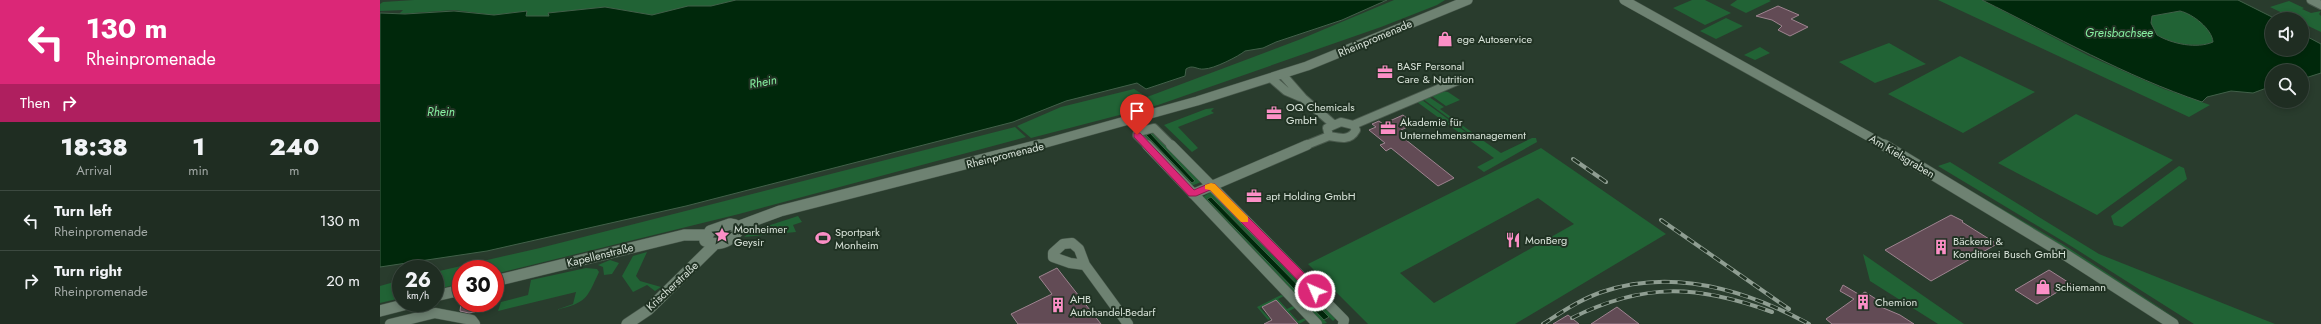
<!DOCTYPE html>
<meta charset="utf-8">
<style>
:root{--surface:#1f2d22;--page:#2c392f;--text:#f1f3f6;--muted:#a1a8a5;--line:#3c4940}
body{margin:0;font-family:Jost,sans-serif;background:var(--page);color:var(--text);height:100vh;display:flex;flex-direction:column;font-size:15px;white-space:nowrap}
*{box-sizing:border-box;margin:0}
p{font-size:13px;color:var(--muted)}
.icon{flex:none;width:22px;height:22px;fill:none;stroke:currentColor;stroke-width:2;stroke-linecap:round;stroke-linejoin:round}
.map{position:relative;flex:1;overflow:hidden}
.panel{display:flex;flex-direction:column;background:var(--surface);width:380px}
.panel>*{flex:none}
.guide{background:#db2777;color:#fff;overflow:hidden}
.fabs{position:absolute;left:1885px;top:12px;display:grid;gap:8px}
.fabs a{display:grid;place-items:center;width:44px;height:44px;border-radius:50%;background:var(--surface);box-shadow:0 2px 6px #0003,0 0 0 1px var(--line);font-size:20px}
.speed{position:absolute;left:12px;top:260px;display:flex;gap:8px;font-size:20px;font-weight:700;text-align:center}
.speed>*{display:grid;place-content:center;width:52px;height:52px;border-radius:50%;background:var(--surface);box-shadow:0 2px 6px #0003,0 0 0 1px var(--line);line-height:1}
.speed small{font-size:10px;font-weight:400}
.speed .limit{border:6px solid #d22;background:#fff;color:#111}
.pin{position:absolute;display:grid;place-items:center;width:34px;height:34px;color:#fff;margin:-41px -17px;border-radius:50% 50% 50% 0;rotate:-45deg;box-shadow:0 0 4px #0007}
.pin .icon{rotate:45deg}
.me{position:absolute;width:44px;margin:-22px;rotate:315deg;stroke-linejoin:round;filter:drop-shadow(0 0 3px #0008)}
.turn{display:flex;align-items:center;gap:14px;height:84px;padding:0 20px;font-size:18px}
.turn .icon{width:52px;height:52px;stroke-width:2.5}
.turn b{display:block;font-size:28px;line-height:34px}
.then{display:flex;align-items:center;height:38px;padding:0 20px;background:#0003;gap:8px;font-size:15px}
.eta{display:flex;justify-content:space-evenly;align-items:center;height:68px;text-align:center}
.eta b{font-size:24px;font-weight:800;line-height:28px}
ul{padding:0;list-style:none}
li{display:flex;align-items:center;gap:12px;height:60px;padding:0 20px;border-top:1px solid var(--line)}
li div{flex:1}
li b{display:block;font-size:15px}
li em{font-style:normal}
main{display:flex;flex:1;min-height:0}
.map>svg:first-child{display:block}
.green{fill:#216335;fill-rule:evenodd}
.water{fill:#00280b;stroke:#416049;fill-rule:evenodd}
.building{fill:#624b55;stroke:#9e8490}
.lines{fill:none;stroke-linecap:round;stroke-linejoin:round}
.minor-far1-casing{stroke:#49594c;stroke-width:10}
.minor-casing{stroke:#49594c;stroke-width:11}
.tertiary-far1-casing{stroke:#49594c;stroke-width:10}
.tertiary-casing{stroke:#49594c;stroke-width:12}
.minor-far1{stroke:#6e8272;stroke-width:8}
.minor{stroke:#6e8272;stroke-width:10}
.tertiary-far1{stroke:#6e8272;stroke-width:9}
.tertiary{stroke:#6e8272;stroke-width:11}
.rail-casing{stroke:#8f9e92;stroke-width:4}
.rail{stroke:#203223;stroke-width:2.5;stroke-dasharray:8;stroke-linecap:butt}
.route{fill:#db2777;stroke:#8e194d}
.slow{fill:#f59e0b}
.labels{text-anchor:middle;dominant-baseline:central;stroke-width:4;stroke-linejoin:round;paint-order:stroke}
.street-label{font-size:11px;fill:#d8e3d9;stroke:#203223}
.poi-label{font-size:11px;fill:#d8e3d9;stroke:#203223;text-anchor:start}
.water-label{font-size:12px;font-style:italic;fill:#86eea0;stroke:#203223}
</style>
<main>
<section class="panel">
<div class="guide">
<div class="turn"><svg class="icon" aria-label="left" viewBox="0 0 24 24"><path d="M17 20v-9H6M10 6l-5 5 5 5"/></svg><div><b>130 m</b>Rheinpromenade</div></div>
<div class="then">Then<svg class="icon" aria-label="right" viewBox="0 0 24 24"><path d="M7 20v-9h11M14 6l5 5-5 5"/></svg></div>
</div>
<div class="eta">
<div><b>18:38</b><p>Arrival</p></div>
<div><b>1</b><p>min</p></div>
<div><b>240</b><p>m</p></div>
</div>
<ul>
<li><svg class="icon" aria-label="left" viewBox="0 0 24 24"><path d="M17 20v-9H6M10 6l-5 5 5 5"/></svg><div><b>Turn left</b><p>Rheinpromenade</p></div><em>130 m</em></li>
<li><svg class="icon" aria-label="right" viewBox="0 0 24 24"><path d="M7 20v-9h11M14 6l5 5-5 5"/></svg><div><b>Turn right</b><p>Rheinpromenade</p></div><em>20 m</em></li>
</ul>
</section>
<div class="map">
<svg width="1941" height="324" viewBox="0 0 1941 324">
<rect width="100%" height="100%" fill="#293c2d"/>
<path class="green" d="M34,0H356L332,6H309L272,15L225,7L168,13L169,16H146L147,11L114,15L74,10L19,14L23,10L0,11V4L3,2Z
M1014,0H1065L1057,5L1001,27L778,105L651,138L637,126L681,107L754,89L767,97L921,39Z
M1312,0H1325L1351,13L1325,25L1293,8Z
M1357,0H1389L1391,1L1366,13L1350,5Z
M1558,0H1602L1709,56L1784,89L1830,105L1809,117Z
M1909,1L1924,8L1922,9L1931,13L1941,11L1939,14L1941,16V32L1922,23V19H1915L1890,7Z
M1800,11C1814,14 1832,29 1833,42C1817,48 1792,44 1777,35L1771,23L1772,16Z
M1346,18L1363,26L1336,39L1320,31Z
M1509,43L1546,64L1495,83L1459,62Z
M1380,47L1390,53L1375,60L1364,55Z
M1580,56L1655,92L1583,133L1508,94Z
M1062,91L1068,92L1080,100L1066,106L1052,96Z
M1049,97L1064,107L1060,109L1093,133L1090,134L1043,99Z
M1042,100L1091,136L1095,135L1121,153L1152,138H1156L1157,142L1104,172L1097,167L1114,158L1037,102Z
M826,109L834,108L831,111L834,113L798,127L818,148L812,152L784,125Z
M1696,114L1793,160L1717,215L1618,163Z
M635,127L646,137L359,214L115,274V269H81V283L55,290V272L160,248Z
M772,130L821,181V182L811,186L761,134Z
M1161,148L1286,234L1135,324H988L928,264ZM1158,198L1194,224L1054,303L1020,273Z
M1570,162L1719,254L1895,324H1814L1691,246L1558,166Z
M1799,166L1804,168L1807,179L1742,227L1734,225L1731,216Z
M1578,183L1684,245L1805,324Z
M831,192L956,318L953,321L949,317L831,197L827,198L947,323L942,324L821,198Z
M418,216L422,222L413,225L416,232L364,237L379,226L381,228Z
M267,252L256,276L260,281L281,287L275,291L267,285L253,292L242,276L253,256Z
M1483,254L1584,324H1558L1490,281Z
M230,260L239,263L232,274L224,275L223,267L218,265Z
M206,268L217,269L219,272C206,300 207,302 176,310L193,304L196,292L118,311L121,302L148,295L151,280Z
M21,280V298L0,303V286Z
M901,295L904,296L898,299L907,309L913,306L915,308L909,311L918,321L925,318L926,320L919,324L896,300L880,308L890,319L888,320L877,307Z"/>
<path class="water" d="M356,0H1007L962,20L896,42L883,48L865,51C859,56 834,69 824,69C817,70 813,64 806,69L805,76L766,89L757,83L686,101L633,122L306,206L107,251L0,267V13L25,14L74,11L114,15L147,11L146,16H169L168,13L225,7L272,15L308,6H331Z
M1602,0H1858L1896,19H1892V49H1922V34L1941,44V73L1922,79V71H1892V86L1873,93L1851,91L1827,97L1822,102C1745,76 1675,36 1602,0ZM1800,11C1813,14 1832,29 1833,42C1817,49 1792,44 1777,35L1771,23L1772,16Z
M770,133L815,181L812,183L766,135Z
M831,197L949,317L944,320L827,199Z"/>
<path class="building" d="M1398,6L1419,15L1411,19L1428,27L1410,36L1398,30L1402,26L1392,20L1376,16Z
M1023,115L1034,124L1021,130L1026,134L1021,136L1074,178L1058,186L1011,148L1006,151L1000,145L1005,143L989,130L996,127L992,124L999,121L1003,124Z
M1571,215L1583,221L1582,222L1617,244L1551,281L1505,250Z
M677,268L684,277L721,324H638L631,314L672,294L659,277Z
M1669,270L1691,284L1657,304L1635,290Z
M1463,285L1480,295L1485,292L1496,299L1494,304L1520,315L1534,324H1452L1446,319L1474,299L1460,291Z
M896,300L918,324H884L892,320L882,307Z
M81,303H99L95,312L89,313L80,311Z
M1237,307L1259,324H1211Z
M1188,315L1199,324H1173Z"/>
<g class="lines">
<g class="minor-far1-casing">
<path id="minor-far1" d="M1931,0L1941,5
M902,74L923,98L953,124
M891,78L906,91L920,97
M961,122L973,125L976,130C970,141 960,138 949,136L947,128Z
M973,125L1077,81
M768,146L757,135L758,132L774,128L792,146
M924,146L949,136"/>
</g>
<g class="minor-casing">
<path id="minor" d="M767,145L937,324
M791,145L964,320L963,324
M813,194L927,145
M692,243L699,249L705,265L690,263L673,257V253L683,244Z
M705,265L748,324
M10,324L55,313L92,320L95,324"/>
</g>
<g class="tertiary-far1-casing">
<path id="tertiary-far1" d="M1244,0L1506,146
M655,146L817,101L927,66L1088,0"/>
</g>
<g class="tertiary-casing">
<path id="tertiary" d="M1504,145L1678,250L1793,324
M350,224L355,225L359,230C350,242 339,247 325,241L330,231Z
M357,227L400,211L659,145
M115,281L304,235H326
M55,296L81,290
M0,311L31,303
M247,324L268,310L334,245"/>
</g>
<use href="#minor-far1" class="minor-far1"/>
<use href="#minor" class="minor"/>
<use href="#tertiary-far1" class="tertiary-far1"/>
<use href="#tertiary" class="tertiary"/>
<g class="rail-casing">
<path id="rail" d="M1193,159L1226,182
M1281,220L1409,309
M1192,318C1264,282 1318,285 1392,312
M1163,324C1182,312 1201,299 1222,292C1292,268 1366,290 1429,324"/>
</g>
<use href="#rail" class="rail"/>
</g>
<path class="route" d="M754,133H760L814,190L828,184H835L939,288V294H931L830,190L816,196H809L754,137Z"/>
<path class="slow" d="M831,183L835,184L868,217V222H861L830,190L825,189V185Z"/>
<defs>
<g id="shop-bare" transform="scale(1.2)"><path d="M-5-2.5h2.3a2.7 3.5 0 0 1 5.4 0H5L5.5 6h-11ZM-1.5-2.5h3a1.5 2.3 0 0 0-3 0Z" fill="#fb8fc6" stroke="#203223" stroke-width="2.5" paint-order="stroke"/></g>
<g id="office-bare" transform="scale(1.2)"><path d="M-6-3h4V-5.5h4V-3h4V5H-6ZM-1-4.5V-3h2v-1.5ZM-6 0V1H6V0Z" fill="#fb8fc6" stroke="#203223" stroke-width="2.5" paint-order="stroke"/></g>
<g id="sight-bare" transform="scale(1.2)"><path d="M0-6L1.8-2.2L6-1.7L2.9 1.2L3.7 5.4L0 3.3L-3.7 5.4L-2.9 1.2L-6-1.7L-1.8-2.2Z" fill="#fb8fc6" stroke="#203223" stroke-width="2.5" paint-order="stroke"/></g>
<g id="stadium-bare" transform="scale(1.2)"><path d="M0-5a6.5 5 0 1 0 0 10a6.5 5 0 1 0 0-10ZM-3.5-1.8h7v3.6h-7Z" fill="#fb8fc6" stroke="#203223" stroke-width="2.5" paint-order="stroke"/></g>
<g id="restaurant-bare" transform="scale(1.2)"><path d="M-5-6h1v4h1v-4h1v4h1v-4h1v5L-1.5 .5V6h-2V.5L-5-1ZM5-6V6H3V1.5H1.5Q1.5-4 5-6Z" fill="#fb8fc6" stroke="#203223" stroke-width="2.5" paint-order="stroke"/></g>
<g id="building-bare" transform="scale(1.2)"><path d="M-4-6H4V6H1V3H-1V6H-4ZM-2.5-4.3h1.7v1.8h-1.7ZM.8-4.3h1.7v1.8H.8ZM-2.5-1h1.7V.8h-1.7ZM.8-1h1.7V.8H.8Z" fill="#fb8fc6" stroke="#203223" stroke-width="2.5" paint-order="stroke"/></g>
</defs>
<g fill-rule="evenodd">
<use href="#shop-bare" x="1065" y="39"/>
<use href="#office-bare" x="1005" y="72"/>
<use href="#office-bare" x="894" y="113"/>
<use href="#office-bare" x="1008" y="128"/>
<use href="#office-bare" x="874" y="196"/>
<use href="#sight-bare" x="342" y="235"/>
<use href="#stadium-bare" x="443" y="238"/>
<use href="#restaurant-bare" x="1133" y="240"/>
<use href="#building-bare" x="1561" y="247"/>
<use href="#shop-bare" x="1663" y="287"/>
<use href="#building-bare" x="1483" y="302"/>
<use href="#building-bare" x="678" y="305"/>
</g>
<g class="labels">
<g class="street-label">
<text transform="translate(995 38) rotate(-23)">Rheinpromenade</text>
<text transform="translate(625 155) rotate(-14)">Rheinpromenade</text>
<text transform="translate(1522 156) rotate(31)">Am Kielsgraben</text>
<text transform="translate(220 255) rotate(-14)">Kapellenstraße</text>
<text transform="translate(292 286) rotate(-43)">Krischerstraße</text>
</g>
<g class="poi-label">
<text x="1077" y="39">ege Autoservice</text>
<text x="1017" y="66">BASF Personal<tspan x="1017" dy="13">Care &amp; Nutrition</tspan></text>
<text x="906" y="107">OQ Chemicals<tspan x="906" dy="13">GmbH</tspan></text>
<text x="1020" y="122">Akademie für<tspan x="1020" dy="13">Unternehmensmanagement</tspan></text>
<text x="886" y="196">apt Holding GmbH</text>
<text x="354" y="229">Monheimer<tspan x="354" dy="13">Geysir</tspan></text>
<text x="455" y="232">Sportpark<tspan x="455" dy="13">Monheim</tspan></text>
<text x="1145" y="240">MonBerg</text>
<text x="1573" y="241">Bäckerei &amp;<tspan x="1573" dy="13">Konditorei Busch GmbH</tspan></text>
<text x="1675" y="287">Schiemann</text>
<text x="690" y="299">AHB<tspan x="690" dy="13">Autohandel-Bedarf</tspan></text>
<text x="1495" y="302">Chemion</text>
</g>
<g class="water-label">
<text x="1739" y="33">Greisbachsee</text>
<text transform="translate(383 82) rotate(-10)">Rhein</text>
<text x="61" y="112">Rhein</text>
</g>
</g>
</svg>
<div class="fabs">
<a><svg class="icon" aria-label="sound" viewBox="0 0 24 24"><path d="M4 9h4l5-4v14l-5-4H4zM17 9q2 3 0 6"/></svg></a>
<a><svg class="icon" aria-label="search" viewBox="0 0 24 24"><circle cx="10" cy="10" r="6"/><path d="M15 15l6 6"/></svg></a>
</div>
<div class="speed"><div>26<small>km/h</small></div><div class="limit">30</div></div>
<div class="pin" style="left:757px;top:135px;background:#d93025"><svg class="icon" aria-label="arrive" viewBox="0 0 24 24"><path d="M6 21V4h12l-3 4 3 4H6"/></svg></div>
<svg class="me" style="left:935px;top:291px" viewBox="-20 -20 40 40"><circle r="17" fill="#db2777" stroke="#fff" stroke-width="3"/><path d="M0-11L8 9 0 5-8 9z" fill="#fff"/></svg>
</div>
</main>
